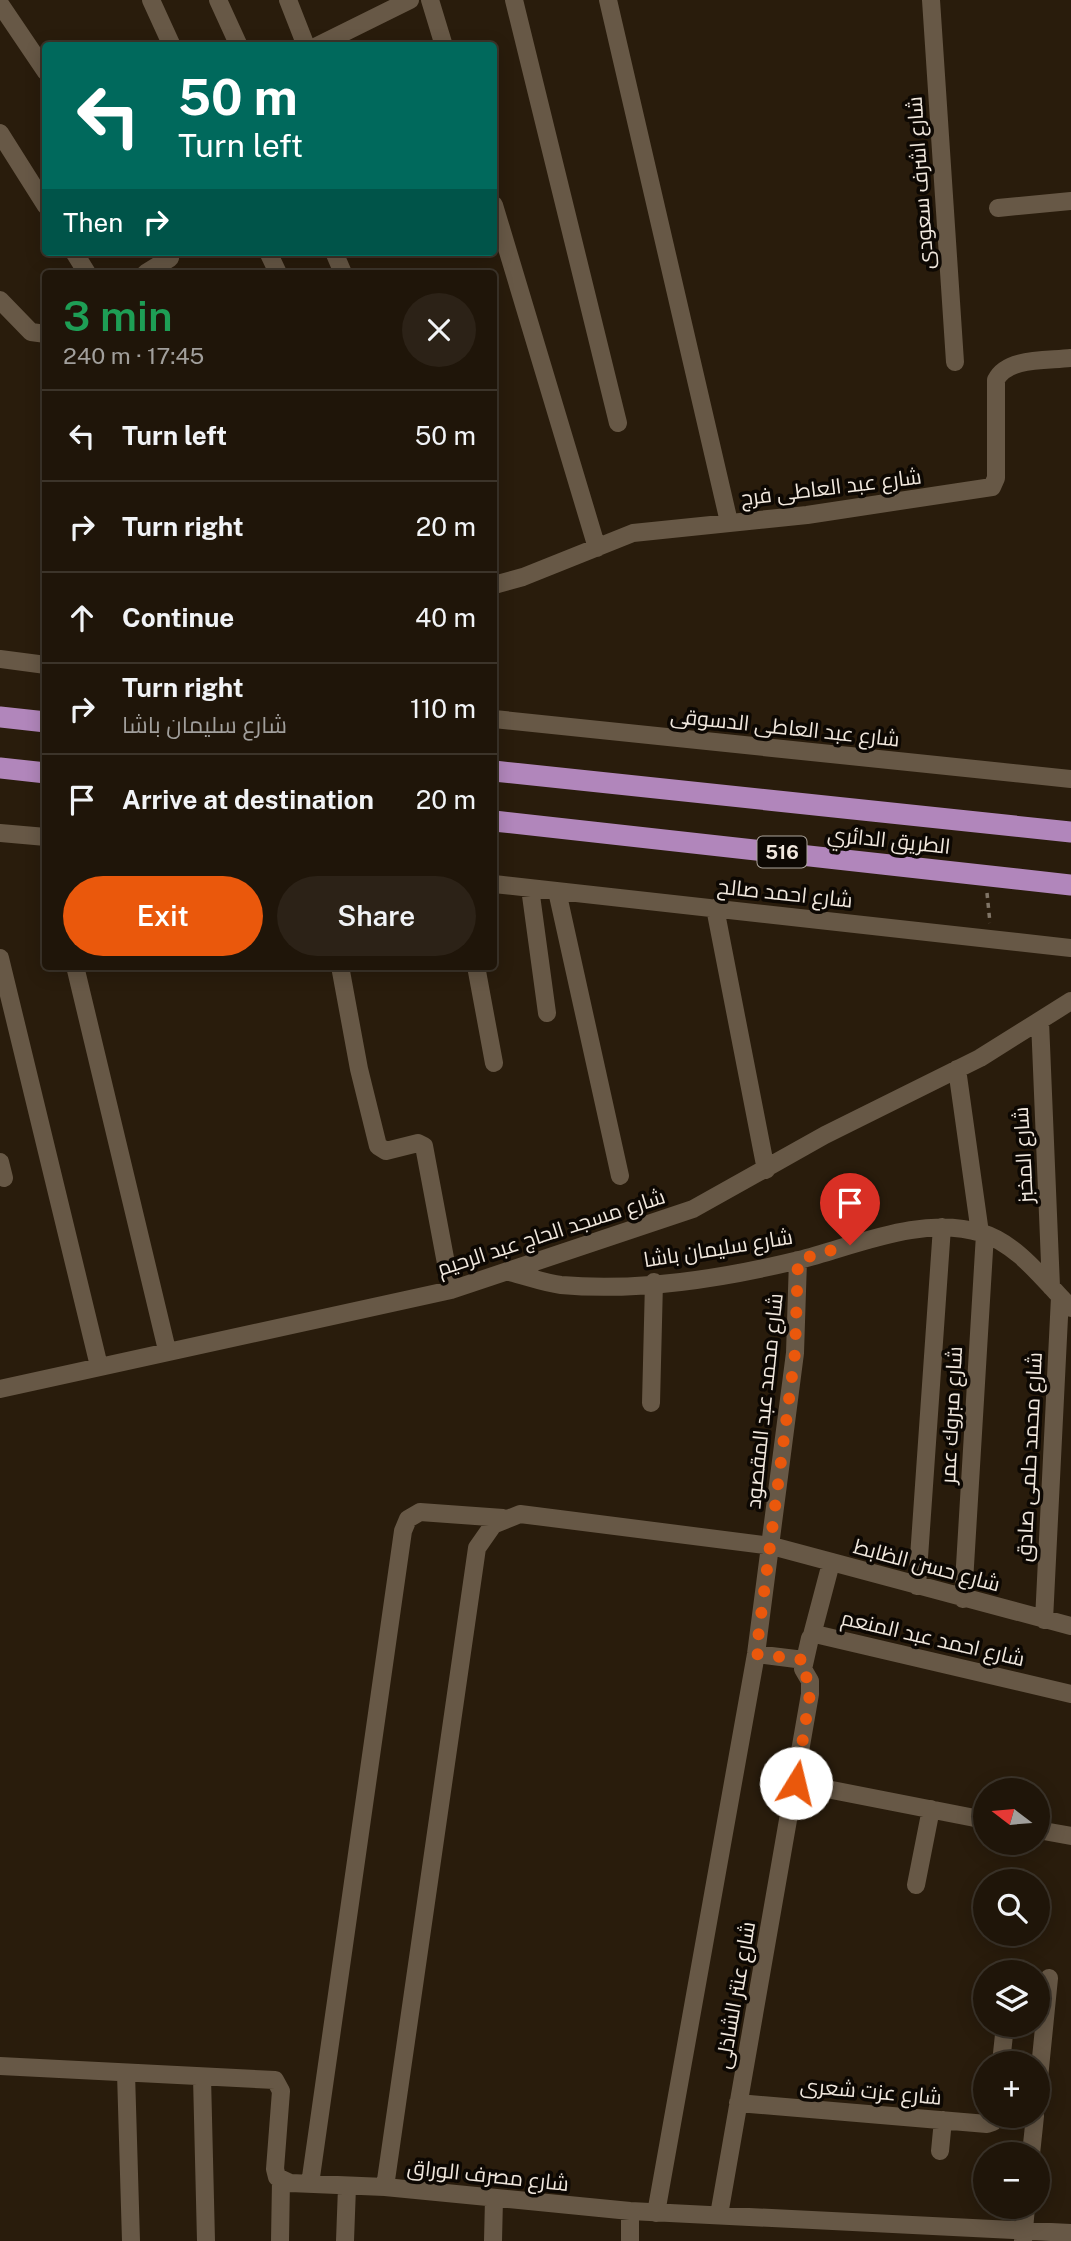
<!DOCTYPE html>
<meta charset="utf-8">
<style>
:root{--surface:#1f1509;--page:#2c2217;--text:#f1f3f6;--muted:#a19f9c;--line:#3c342a;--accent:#ea580c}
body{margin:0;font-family:"Public Sans",Cairo,sans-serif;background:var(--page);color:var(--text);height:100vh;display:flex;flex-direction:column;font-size:26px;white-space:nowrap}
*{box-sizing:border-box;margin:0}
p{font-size:23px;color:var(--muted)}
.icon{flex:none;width:38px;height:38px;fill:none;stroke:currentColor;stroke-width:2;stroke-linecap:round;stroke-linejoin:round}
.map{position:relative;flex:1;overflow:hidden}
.sheet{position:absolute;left:42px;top:270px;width:455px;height:700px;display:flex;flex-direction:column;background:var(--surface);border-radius:7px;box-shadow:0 4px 18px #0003,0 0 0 2px var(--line)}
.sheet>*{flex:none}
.guide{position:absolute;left:42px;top:42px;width:455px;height:214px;border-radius:7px;box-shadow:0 4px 18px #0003,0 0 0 2px var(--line);background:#00695c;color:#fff;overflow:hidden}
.needle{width:46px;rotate:286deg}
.tools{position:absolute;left:973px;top:1778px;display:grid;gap:14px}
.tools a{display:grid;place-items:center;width:77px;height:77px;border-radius:50%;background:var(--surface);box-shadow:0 4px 18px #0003,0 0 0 2px var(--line);font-size:35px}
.pin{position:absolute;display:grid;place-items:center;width:60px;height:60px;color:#fff;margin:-72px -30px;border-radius:50% 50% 50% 0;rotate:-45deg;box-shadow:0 0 7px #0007}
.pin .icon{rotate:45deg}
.me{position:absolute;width:77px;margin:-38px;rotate:9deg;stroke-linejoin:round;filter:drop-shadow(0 0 5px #0008)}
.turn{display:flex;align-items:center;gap:24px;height:147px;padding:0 21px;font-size:32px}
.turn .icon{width:91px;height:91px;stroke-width:2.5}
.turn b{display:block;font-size:49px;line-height:60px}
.then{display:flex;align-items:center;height:66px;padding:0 21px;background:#0003;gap:14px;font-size:26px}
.round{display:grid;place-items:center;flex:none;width:74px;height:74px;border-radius:37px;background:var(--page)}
.summary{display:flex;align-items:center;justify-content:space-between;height:119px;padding:0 21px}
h1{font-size:42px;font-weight:600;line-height:52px;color:#1e9e55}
.cta{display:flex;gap:14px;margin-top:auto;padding:14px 21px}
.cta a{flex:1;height:80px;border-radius:42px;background:var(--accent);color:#fff;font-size:28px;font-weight:600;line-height:80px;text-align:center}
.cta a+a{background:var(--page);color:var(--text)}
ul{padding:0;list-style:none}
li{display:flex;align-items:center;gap:21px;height:91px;padding:0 21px;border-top:2px solid var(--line)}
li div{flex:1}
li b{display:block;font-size:26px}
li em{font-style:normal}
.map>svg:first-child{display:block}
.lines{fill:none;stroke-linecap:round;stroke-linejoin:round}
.path{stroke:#807567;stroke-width:3.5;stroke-dasharray:5 5;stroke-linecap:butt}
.minor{stroke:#675846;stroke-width:18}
.motorway{stroke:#b186bb;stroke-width:21}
.route{stroke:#ea580c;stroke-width:12;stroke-dasharray:0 21.6}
.labels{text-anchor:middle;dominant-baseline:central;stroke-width:7;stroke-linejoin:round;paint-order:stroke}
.shield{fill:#0d0803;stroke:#ada59c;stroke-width:2}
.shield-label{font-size:19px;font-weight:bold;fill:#f1e8de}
.street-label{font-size:21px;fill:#f1e8de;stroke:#0d0803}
</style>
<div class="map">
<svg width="1071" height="2241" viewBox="0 0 1071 2241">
<rect width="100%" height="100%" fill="#291c0c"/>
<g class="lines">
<path class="path" d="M987,893L990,923"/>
<path class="minor" d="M151,0L172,46
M218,0L239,46
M288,0L306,46
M430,0L444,46
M514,0L618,423
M608,0L729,522
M931,0L955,362
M0,4L46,72
M317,46L410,0
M0,133L46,206
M494,205L597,548
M998,208L1071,201
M74,252L87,273
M268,252L278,273
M334,252L343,273
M146,273L170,258
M0,300L31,332L46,334
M494,585L523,577L633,533L807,515L992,487L996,478V380C1007,357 1048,361 1071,358
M0,659L46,665
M494,719L1071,779
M0,833L46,837
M494,884L1071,948
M530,888L547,1013
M557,891L620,1176
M715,908L766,1170
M0,958L99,1366
M75,966L167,1350
M340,966L359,1069L378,1146L386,1151L418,1143L424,1146L451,1290
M476,966L494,1063
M1040,1021L1051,1287
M957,1069L980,1233
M0,1162L4,1178
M509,1272C526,1276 544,1283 561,1285C638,1292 725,1278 799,1260C858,1245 921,1215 982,1233C1018,1244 1045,1282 1071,1308
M0,1389L451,1290L693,1209L825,1135L980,1058L1071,1001
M651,1403L654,1282
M917,1586L942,1227
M963,1599L985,1234
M1044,1620L1060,1297
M812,1635L831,1563
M756,1654L804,1660
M796,1783L985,1820
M1038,1830L1071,1836
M916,1885L931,1809
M1001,2063L1005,2025
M0,2066L275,2080L281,2091L275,2169L277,2177L290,2183L385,2187L630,2211L1071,2233
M126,2073L131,2241
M202,2077L206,2241
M1038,2088L1049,1978
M738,2103L987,2124L993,2122L996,2116
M940,2151L943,2120
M1031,2154L1035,2116
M310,2184L403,1531L408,1519L420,1512L503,1518
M385,2187L477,1548L493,1525L520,1514L772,1546L1071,1626
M630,2211V2241
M656,2213L756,1654L795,1353L798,1260
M719,2215L810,1694V1681L803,1669L810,1638L815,1634L1071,1694
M280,2241L281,2180
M345,2241L347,2187
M493,2241L494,2199
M1023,2241L1026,2207"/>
<path class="motorway" d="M0,717L46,722
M0,768L46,773
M494,771L1071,832
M494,821L1071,885"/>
</g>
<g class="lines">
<path class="route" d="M796,1783L811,1687L803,1670L804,1660L756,1654L795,1353L798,1260L850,1245"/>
</g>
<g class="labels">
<rect class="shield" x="757.5" y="836.5" width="49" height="31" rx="5"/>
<g class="shield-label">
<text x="782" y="852">516</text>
</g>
<g class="street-label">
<text transform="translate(920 183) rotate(-94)">شارع اشرف سعودى</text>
<text transform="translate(831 487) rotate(-7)">شارع عبد العاطى فرج</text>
<text transform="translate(785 727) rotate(6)">شارع عبد العاطى الدسوقى</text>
<text transform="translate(889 840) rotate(6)">الطريق الدائري</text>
<text transform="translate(785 893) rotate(6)">شارع احمد صالح</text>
<text transform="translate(1023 1155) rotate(-93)">شارع المخبز</text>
<text transform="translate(551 1232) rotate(-18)">شارع مسجد الحاج عبد الرحيم</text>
<text transform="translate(718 1248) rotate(-9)">شارع سليمان باشا</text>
<text transform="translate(764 1401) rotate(-84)">شارع محمد عبد المقصود</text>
<text transform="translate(951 1415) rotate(-87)">شارع مبروك عمر</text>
<text transform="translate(1029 1457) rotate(-87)">شارع محمد حلمى صادق</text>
<text transform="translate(927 1565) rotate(15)">شارع حسن الظابط</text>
<text transform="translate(933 1638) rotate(13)">شارع احمد عبد المنعم</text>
<text transform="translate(735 1995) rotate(-80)">شارع عنتر الشاذلى</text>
<text transform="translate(871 2091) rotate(5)">شارع عزت شعرى</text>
<text transform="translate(488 2175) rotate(6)">شارع مصرف الوراق</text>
</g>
</g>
</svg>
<div class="tools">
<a><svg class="needle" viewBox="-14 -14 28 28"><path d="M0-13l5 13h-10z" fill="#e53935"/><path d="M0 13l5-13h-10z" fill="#a19f9c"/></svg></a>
<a><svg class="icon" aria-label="search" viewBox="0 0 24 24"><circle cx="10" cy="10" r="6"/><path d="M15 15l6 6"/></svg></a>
<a><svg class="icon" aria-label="layers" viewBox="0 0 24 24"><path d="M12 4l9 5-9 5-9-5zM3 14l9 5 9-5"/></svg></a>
<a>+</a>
<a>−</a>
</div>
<div class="pin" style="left:850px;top:1245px;background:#d93025"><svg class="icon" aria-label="arrive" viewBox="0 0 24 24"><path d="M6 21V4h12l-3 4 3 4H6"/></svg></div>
<svg class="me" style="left:796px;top:1783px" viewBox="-20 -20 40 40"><circle r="19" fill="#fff"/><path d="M0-13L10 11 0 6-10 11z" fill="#ea580c"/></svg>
<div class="guide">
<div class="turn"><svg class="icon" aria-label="left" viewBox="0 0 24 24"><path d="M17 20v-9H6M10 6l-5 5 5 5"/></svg><div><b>50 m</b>Turn left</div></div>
<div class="then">Then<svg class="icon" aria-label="right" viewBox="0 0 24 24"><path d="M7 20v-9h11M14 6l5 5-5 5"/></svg></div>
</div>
<section class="sheet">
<div class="summary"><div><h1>3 min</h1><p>240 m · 17:45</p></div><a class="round"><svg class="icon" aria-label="close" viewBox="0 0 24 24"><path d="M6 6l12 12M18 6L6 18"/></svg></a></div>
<ul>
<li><svg class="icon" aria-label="left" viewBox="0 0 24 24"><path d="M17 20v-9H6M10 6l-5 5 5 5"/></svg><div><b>Turn left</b></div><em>50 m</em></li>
<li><svg class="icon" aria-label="right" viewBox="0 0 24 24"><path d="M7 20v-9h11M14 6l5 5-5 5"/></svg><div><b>Turn right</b></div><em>20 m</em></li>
<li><svg class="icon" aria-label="ahead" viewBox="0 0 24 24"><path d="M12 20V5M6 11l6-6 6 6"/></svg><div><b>Continue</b></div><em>40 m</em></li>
<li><svg class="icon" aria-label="right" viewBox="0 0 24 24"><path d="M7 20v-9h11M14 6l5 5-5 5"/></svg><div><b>Turn right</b><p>شارع سليمان باشا</p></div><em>110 m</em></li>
<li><svg class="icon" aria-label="arrive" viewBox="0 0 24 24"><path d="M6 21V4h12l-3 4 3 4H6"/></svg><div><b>Arrive at destination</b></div><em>20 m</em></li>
</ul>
<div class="cta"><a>Exit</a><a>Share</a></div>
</section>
</div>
